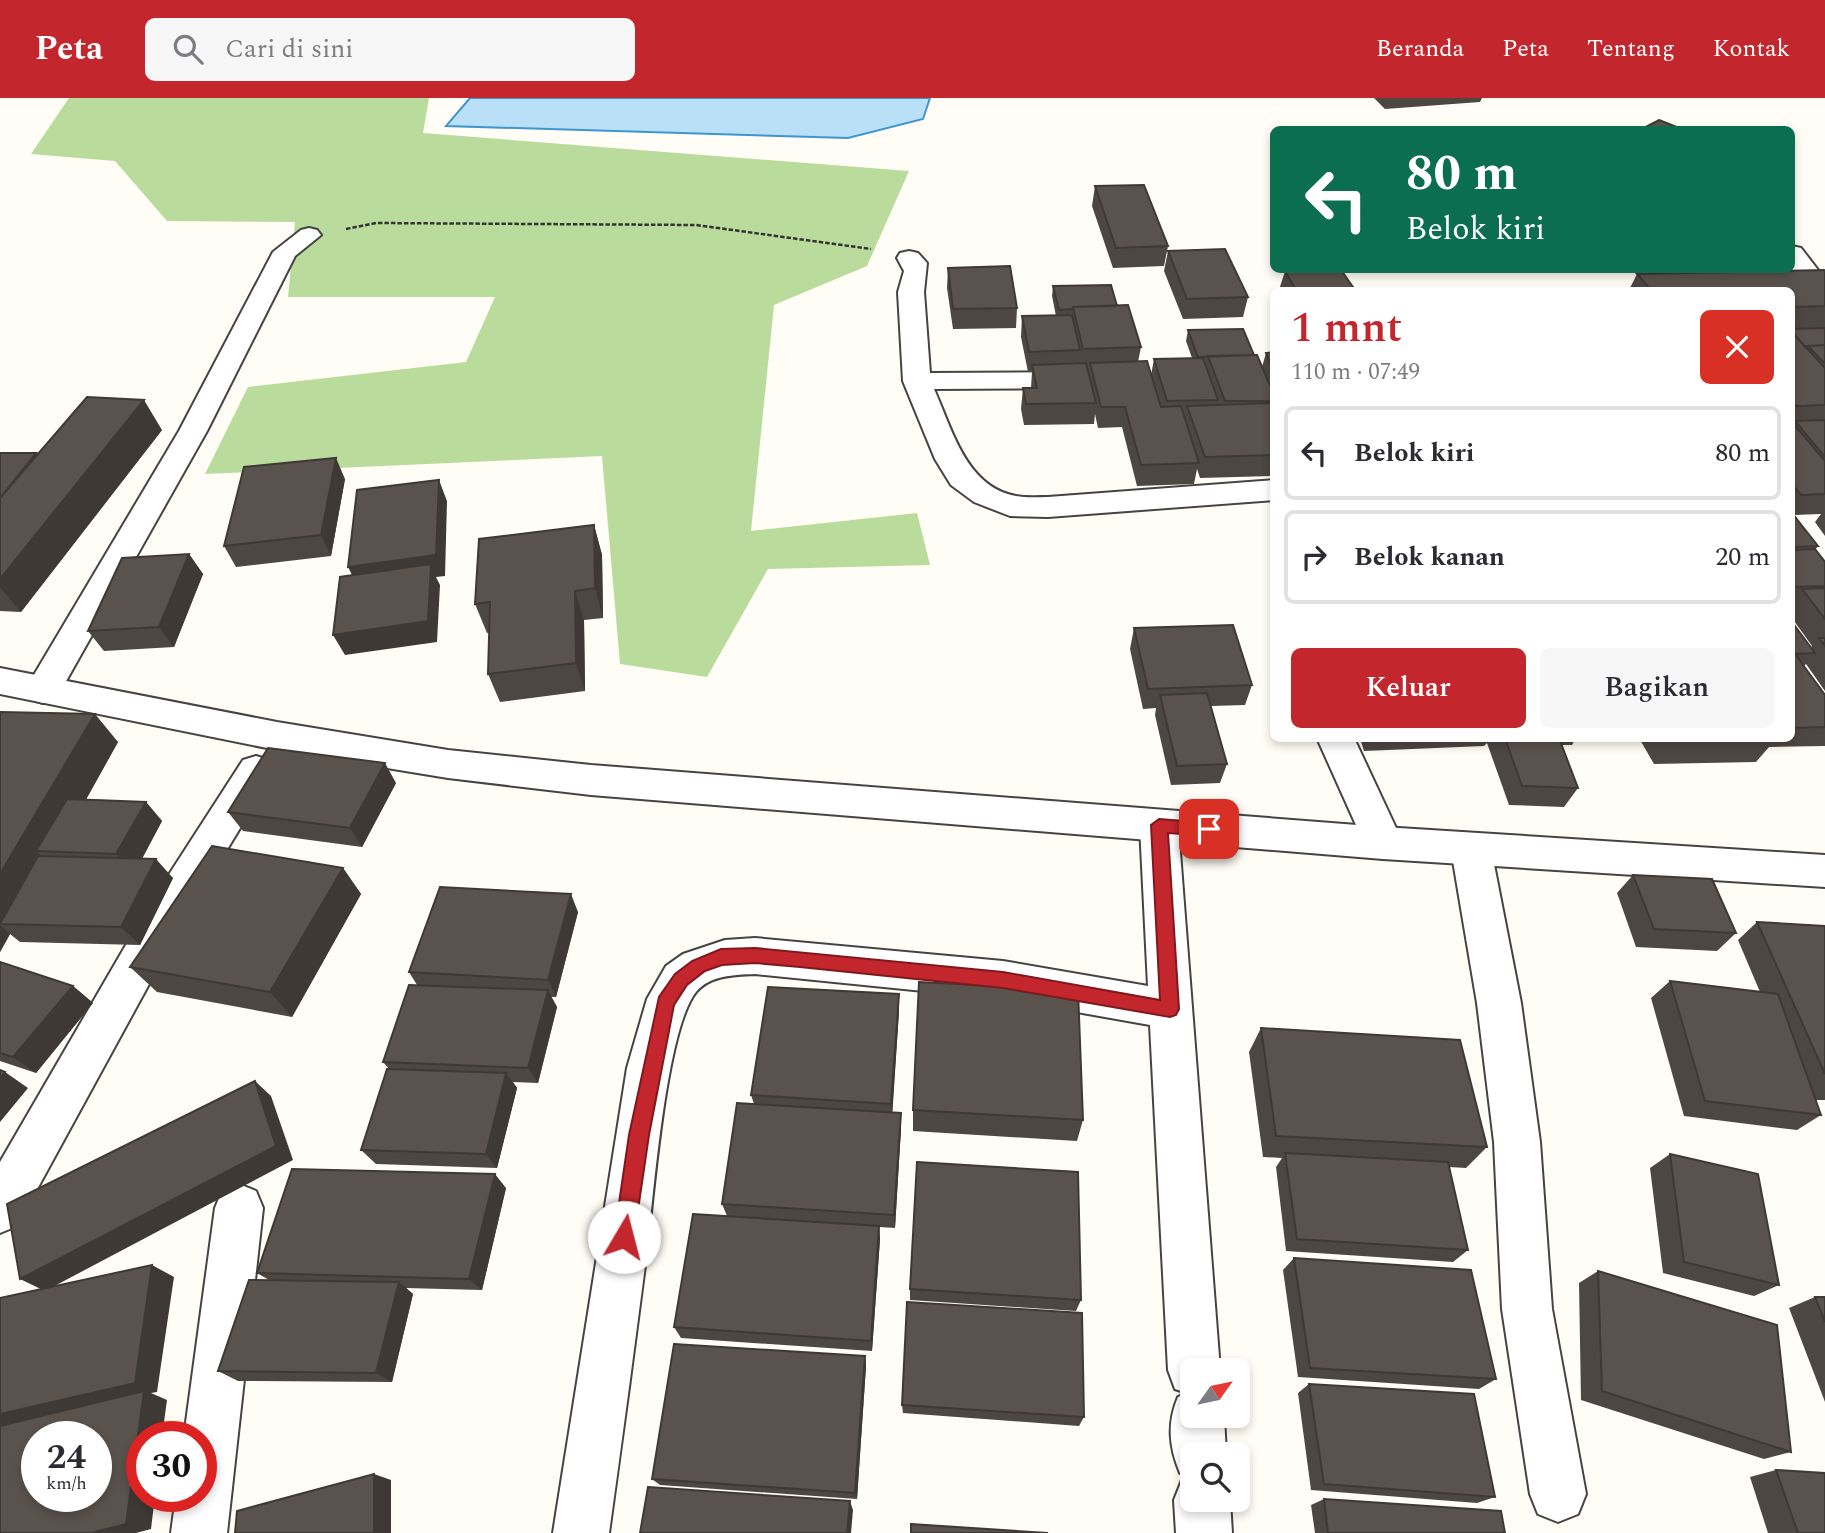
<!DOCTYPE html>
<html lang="id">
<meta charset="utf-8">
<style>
:root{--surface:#fff;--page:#f7f7f7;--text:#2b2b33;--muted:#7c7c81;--line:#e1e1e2;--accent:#c4262e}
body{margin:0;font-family:Spectral,serif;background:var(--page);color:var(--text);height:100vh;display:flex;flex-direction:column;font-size:26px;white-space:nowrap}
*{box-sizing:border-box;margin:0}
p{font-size:23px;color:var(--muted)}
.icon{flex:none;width:38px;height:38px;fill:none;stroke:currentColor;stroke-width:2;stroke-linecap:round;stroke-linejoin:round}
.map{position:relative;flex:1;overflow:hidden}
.panel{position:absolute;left:1270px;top:189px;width:525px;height:455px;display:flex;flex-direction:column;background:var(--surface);border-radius:10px;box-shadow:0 4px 10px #0003}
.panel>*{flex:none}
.guide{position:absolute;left:1270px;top:28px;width:525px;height:147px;border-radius:10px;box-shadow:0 4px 10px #0003;background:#0b6e4f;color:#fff;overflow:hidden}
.needle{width:46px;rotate:57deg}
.fabs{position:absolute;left:1180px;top:1260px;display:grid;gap:14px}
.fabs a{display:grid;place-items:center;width:70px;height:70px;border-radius:10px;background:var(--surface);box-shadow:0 4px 10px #0003;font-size:35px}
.speed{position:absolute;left:21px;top:1323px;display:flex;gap:14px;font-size:35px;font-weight:700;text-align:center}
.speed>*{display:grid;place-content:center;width:91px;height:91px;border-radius:50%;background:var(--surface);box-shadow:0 4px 10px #0003;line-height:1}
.speed small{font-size:18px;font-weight:400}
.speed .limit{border:10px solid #d22;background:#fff;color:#111}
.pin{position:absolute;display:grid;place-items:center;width:60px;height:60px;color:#fff;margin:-30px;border-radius:14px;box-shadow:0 4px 10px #0006}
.me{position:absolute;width:77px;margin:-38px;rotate:8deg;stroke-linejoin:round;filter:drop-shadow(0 0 5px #0008)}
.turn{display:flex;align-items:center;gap:24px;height:147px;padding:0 21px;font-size:32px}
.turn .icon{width:91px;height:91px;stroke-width:2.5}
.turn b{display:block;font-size:49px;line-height:60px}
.round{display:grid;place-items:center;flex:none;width:74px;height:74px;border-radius:10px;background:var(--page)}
.overview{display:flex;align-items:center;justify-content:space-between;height:119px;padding:0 21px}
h1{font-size:42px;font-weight:600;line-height:52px;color:var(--accent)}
.primary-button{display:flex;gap:14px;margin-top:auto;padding:14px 21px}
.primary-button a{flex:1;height:80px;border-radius:10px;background:var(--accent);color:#fff;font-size:28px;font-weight:600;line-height:80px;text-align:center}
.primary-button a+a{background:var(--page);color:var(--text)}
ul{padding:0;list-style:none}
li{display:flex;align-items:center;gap:21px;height:94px;margin:0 14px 10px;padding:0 7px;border:4px solid var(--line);border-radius:10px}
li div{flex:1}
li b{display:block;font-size:26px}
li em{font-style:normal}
header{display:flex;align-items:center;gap:42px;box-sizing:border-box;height:98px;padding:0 35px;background:var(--accent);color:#fff}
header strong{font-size:33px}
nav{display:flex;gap:38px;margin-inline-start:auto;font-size:24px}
.search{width:490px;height:63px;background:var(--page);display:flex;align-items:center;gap:18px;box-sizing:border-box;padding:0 24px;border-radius:10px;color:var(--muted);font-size:26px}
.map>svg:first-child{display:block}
.forest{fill:#b9dc9c}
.water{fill:#b9e0f7;stroke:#3f96cf;stroke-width:2}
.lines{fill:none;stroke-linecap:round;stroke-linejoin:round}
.minor-casing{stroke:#444;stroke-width:4}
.tertiary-casing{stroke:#444;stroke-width:4}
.path{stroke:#333;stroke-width:2.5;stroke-dasharray:4.5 2;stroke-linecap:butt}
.minor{fill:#fff;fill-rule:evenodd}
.tertiary{fill:#fff;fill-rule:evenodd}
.wall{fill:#4d4742}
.shaded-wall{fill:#3f3936}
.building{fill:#5a524d;stroke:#3f3936;stroke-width:2;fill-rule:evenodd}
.route{fill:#c4262e;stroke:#7f191e;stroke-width:2}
</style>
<header>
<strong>Peta</strong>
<div class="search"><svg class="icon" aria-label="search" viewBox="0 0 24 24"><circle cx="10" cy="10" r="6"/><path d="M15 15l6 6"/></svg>Cari di sini</div>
<nav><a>Beranda</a><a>Peta</a><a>Tentang</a><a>Kontak</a></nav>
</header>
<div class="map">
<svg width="1825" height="1435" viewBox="0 0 1825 1435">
<rect width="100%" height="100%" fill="#fffdf5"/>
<path class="forest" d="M69,0H429L423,35L909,73L867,168L774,207L751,433L917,415L930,467L768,471L707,579L620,566L602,358L205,376L248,289L466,264L495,199H288L295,124L167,123L115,63L31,56Z"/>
<path class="water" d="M470,0H930L923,21L848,40L446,28Z"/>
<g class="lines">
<g class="minor-casing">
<path id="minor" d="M309,130L317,132L321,137L295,158L207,333L56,601L43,605L30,601L25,592L179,333L273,154L301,132Z
M1792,148L1801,150L1825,181V206L1816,203L1792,172Z
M909,153L918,155L927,165L924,194L930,275L1083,274L1093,276L1097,282L1093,288L1083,290L934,291C952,331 966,389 1016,398C1026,400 1038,399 1048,399L1274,382V402L1048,419L1010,418L974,404L951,387L935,361L903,283L898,194L904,173L897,160L900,155Z
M1317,640H1354L1403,745L1397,756L1383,761L1369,756Z
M256,658L269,662L275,672L269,682L178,833L17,1128L0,1135V1064L148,809L243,662Z
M1159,712L1173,717L1178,728L1220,1272H1192V1318H1224L1226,1356H1192V1402H1230L1232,1435H1176L1174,1402L1182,1382L1190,1379L1180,1375C1169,1349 1167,1325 1178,1299L1187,1295L1175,1291L1168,1272L1150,927L1003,901L755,876C734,877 710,877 696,894C665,933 653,1105 646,1160C634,1252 622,1343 609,1435H553L627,970L647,901L666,868L683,856L725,842L755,840L1003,863L1148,888L1140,728L1145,717Z
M1471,735L1485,740L1491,751L1521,905L1540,1044L1552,1211L1586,1396L1578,1416L1558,1424L1538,1416L1530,1396L1502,1211L1494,1044L1477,905L1451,751L1457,740Z
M239,1086L256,1093L263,1110L227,1435H171L176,1398H201V1339H184L215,1110L222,1093Z"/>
</g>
<g class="tertiary-casing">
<path id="tertiary" d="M0,570L277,624L448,652L591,667L1383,729L1825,757V789L1383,761L591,697L448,680L277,652L0,596Z"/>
</g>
<path class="path" d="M346,131L376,125L696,127L871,151"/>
<use href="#minor" class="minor"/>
<use href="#tertiary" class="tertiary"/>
</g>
<path class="wall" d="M1374,0H1482L1480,4L1385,11Z
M1095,88L1168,148L1164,168L1113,170L1092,108Z
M1168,153L1248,199L1243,219L1183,221L1164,173Z
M948,170L1017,210L1016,230L953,231L947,190Z
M1285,173L1355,192H1279Z
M1825,173V438L1815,424L1821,416L1794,417L1818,448L1815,452L1825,464V593L1806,566L1804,568L1825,597V648L1769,649L1756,664L1654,666L1639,640H1792V524L1811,549L1812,548L1792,520V192Z
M1637,176L1651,192H1629Z
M1053,188L1117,208L1141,249L1138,264L1151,277L1154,261L1192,260L1186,243L1188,232L1254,257L1262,269L1266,255L1274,254V378L1200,380L1197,371L1194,386L1137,388L1122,329L1098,330L1095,316L1094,326L1024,327L1021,311L1023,290H1031L1032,274H1028L1021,239L1022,218H1056L1052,198Z
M162,332L21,514L0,513V355H36L37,357Z
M345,381L331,458L236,469L224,448Z
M594,427L602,457L603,520L584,522L585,593L500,604L488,576L489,535H487L475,506Z
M189,456L203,476L174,549L104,553L88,533Z
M1134,530L1252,587L1245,607L1211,608L1227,666L1220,685L1171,687L1155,617L1156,610L1143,611L1130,551Z
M0,614L118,644L86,701L146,704L162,723L142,761L173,780L140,847L20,844L10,836L0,854Z
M1360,640H1576L1572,647H1561L1578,690L1564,709L1509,707L1487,645L1484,648L1364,653Z
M396,685L362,749L243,733L228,714Z
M343,770L361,796L292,919L157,894L130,869Z
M1633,777L1736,835L1717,853L1636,849L1617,795Z
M578,814L556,899H551L557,909L538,985L513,984L517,990L497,1070L376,1066L361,1052L389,971L383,964L417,887L409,874Z
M1757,824L1825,828V1002H1815L1821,1017L1797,1032L1684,1018L1651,900L1670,883L1760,894L1738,842Z
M0,864L73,888L93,905L36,975L0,963Z
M899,896V913L892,1015L901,1030L895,1130L879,1129L880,1141L872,1253L681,1240L674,1229L727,1118L722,1106L754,1006L751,997Z
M1261,930L1487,1049L1466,1070L1449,1069L1468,1152L1453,1164L1286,1153L1276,1069L1282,1060L1263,1059L1249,954Z
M913,1012L1083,1022L1077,1043L913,1033Z
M1670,1056L1779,1187L1754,1198L1663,1175L1650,1070Z
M506,1090L482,1192L406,1190L413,1196L392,1284L238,1283L218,1273L269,1182L257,1175Z
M1294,1160L1496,1281L1479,1291L1298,1279L1283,1172Z
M1598,1173L1791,1354L1764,1361L1581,1302L1579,1185Z
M910,1191L1081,1202L1076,1213L910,1202Z
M1815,1199H1825V1304L1789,1210Z
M865,1258L866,1268L857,1401L660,1387L652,1381Z
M1309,1286L1495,1399L1477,1405L1311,1392L1298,1295Z
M902,1307L1084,1319L1079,1328L903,1315Z
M1776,1372L1825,1435H1768L1750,1379Z
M1324,1401L1505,1435H1315L1311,1407Z"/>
<path class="shaded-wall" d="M144,302L162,332L21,514L0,489V481Z
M336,360L345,381L331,458L321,437Z
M439,382L447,403L445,478L436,479L440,487L437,544L345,557L333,537L358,489L348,469Z
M594,427L602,457L603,520L595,490Z
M189,456L203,476L174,549L159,529Z
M575,493L584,522L585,593L576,565Z
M95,616L118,644L57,754L36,753L50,766L0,826V776Z
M385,665L396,685L362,749L350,730Z
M146,704L162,723L134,775L116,756Z
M156,761L173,780L140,847L121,829Z
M343,770L361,796L292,919L270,894Z
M571,796L578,814L556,899L548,882Z
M0,827L10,836L0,854Z
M73,888L93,905L36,975L13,959Z
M548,892L557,909L538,985L528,970Z
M899,896V913L892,1021L891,1006Z
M5,974L28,990L0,1024V981Z
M506,975L517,990L497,1070L486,1056Z
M255,983L271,998L293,1062L45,1193L20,1181Z
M901,1015V1030L895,1130L894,1117Z
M495,1076L506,1090L482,1192L469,1181Z
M879,1128L880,1141L872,1253L871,1243Z
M152,1167L174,1179L157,1294L151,1295L167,1302L162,1339H142V1398H155L151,1431L136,1435H91L0,1331V1316Z
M399,1184L413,1196L392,1284L376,1275Z
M865,1258L866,1268L857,1401L855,1395Z
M374,1376L391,1382V1435H374Z
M850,1403L853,1412L851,1435H847Z"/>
<path class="building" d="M1659,22L1684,32H1640Z
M1144,87L1168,148L1116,150L1095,88Z
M1225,151L1248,199L1187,201L1168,153Z
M1010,168L1017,210L953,211L948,170Z
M1309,172H1341L1355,192H1296L1285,173Z
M1824,172L1825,173V208L1792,209V192H1651L1637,176Z
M1111,187L1117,208L1073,209V211L1059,212L1053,188Z
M1128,207L1141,249L1083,251L1073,209Z
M1072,217L1080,252L1029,254L1022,218Z
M1825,230V247L1808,248L1806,250L1792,234V231Z
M1243,231L1254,257L1198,259L1188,232Z
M1792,234L1825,270V307L1796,308L1792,303Z
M1825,247V266L1808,248Z
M1274,254V274L1266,255Z
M1257,257L1274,297V303H1225L1208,258Z
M1203,260L1218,302L1167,303L1154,261Z
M1147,263L1161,309L1181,308L1199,365L1141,367L1125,309H1101L1090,265Z
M1086,265L1096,305L1026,306L1023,290H1037L1032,267Z
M87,299L144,302L0,481V400Z
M1274,305V357L1205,359L1187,308Z
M1825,322V359L1795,323Z
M1792,324L1825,363V396L1801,397L1792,386Z
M0,355H36L0,400Z
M336,360L321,437L224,448L244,369Z
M439,382L436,457L348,469L357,392Z
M1792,415L1818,448L1792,449Z
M594,427L595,490L575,493L576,565L488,576L490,504L475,506L479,441Z
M1815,451L1825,464V488L1792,489V452Z
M189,456L159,529L88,533L122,460Z
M431,466L428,523L333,537L340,479Z
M1825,490V521L1802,491Z
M1792,524L1815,555L1795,556L1825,597V629L1792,630Z
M1233,527L1252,587L1148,591L1134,530Z
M1819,540H1825V548Z
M1207,595L1227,666L1177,668L1160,597Z
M0,614L95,616L0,776Z
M1505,640H1559L1578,690L1522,688Z
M268,650L385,665L350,730L228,714Z
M67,701L146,704L116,756L36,753Z
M212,748L343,770L270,894L130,869Z
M38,758L156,761L121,829L0,826Z
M1633,777L1712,781L1736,835L1654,831Z
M440,789L571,796L548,882L409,874Z
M1757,824L1825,828V976Z
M0,864L73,888L13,959L0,955Z
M1670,883L1778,896L1821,1017L1705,1003Z
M919,884L1078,892L1083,1022L913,1012Z
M409,887L548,892L528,970L383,964Z
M768,889L899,896L891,1006L751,997Z
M1261,930L1460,942L1487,1049L1276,1038Z
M387,971L506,975L486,1056L361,1052Z
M0,972L5,974L0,981Z
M255,983L276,1048L20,1181L7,1106Z
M737,1005L901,1015L894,1117L722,1106Z
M1285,1055L1448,1064L1468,1152L1297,1141Z
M1670,1056L1758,1076L1779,1187L1684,1164Z
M917,1064L1078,1074L1081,1202L910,1191Z
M292,1071L495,1076L469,1181L257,1175Z
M693,1116L879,1128L871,1243L674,1229Z
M1294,1160L1471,1172L1496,1281L1310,1270Z
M152,1167L135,1285L0,1316V1200Z
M1598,1173L1777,1227L1791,1354L1602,1293Z
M249,1182L399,1184L376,1275L218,1273Z
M1815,1199H1825V1224Z
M907,1204L1082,1215L1084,1319L902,1307Z
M674,1246L865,1258L855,1395L652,1381Z
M1309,1286L1474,1296L1495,1399L1324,1386Z
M144,1293L126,1426L91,1435H0V1328ZM37,1339H96V1398H37Z
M1776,1372L1825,1375V1435H1798Z
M374,1376V1435H235L237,1413Z
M648,1389L850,1403L847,1435H640Z
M1324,1401L1501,1413L1505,1435H1328Z
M911,1426L1048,1435H911Z"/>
<path class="route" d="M1159,721L1209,725L1217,731L1209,738L1168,735L1179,911L1176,917L1170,919L1003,890L800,869L755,865L722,867L705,873L687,887L674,907L649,1037L634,1139L631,1146L624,1149L617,1146L614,1139L629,1037L659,899L675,876L692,863L721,851L755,850L1003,874L1160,902L1151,727Z"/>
</svg>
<div class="fabs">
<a><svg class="needle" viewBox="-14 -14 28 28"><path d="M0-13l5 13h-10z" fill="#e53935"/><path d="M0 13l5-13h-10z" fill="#7c7c81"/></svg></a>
<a><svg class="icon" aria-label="search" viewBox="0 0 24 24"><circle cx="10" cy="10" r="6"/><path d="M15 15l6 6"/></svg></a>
</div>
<div class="speed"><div>24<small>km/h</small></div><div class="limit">30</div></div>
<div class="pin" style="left:1209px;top:731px;background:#d93025"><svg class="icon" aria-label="arrive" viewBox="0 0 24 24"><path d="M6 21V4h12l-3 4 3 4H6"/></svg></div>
<svg class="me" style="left:624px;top:1139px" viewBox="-20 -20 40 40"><circle r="19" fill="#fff"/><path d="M0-13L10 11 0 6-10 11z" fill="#c4262e"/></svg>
<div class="guide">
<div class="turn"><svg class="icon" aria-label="left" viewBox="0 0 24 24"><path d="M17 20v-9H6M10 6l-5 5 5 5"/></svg><div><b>80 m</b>Belok kiri</div></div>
</div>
<section class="panel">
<div class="overview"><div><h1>1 mnt</h1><p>110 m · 07:49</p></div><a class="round" style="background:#d93025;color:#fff"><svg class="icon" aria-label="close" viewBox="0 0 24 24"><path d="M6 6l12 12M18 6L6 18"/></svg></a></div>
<ul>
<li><svg class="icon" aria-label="left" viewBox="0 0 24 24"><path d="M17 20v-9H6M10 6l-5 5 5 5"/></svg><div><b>Belok kiri</b></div><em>80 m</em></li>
<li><svg class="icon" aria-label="right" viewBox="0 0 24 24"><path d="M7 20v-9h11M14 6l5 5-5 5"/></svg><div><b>Belok kanan</b></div><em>20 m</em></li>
</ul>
<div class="primary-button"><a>Keluar</a><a>Bagikan</a></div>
</section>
</div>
